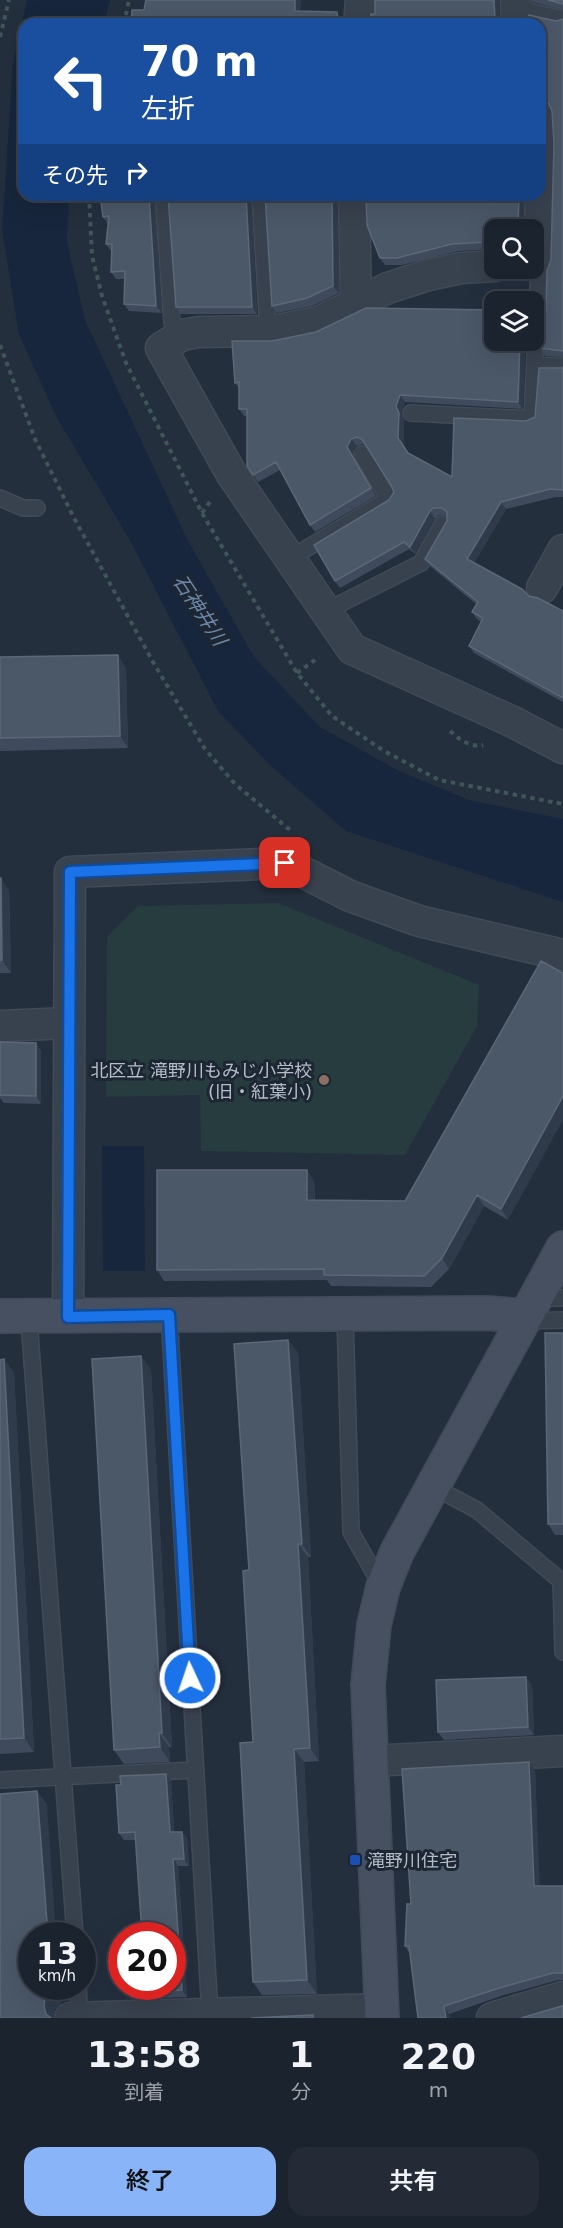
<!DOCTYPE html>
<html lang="ja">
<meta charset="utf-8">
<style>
:root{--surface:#1b232e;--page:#242b36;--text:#f1f3f6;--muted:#a0a4aa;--line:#39404a;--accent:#8ab4f8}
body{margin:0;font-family:"DejaVu Sans","Noto Sans JP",sans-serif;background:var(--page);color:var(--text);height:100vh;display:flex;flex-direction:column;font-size:22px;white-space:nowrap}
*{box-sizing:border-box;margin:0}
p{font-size:20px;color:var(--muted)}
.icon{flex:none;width:33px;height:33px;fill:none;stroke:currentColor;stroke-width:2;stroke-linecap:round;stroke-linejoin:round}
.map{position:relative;height:2018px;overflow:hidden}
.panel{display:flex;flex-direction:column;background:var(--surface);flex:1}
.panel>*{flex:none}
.guide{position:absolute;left:18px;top:18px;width:528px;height:183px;border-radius:18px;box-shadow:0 6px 24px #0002,0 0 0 2px var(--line);background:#1a4fa0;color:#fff;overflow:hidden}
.controls{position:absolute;left:484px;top:219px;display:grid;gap:12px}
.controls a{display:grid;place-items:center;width:60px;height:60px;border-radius:12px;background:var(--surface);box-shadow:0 6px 24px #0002,0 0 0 2px var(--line);font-size:30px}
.speed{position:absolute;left:18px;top:1922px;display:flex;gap:12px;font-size:30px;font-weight:700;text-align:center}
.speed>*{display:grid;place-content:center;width:78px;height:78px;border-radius:50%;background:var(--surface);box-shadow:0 6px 24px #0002,0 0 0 2px var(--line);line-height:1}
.speed small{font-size:15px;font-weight:400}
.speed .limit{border:9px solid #d22;background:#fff;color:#111}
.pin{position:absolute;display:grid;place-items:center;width:51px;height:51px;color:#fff;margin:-26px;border-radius:12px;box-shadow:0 3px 9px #0006}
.me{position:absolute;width:66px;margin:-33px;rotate:357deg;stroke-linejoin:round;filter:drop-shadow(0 0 4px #0008)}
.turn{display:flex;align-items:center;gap:21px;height:126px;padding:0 24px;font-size:27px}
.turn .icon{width:78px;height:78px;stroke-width:2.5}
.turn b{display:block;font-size:42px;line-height:51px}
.then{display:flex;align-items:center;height:57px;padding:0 24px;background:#0003;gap:12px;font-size:22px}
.eta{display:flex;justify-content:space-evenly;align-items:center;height:102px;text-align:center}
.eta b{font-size:36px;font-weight:600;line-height:42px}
.cta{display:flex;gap:12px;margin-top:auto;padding:12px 24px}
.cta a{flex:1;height:69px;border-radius:18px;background:var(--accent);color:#111;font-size:24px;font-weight:600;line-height:69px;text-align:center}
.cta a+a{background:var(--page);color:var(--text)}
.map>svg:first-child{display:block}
.green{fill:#263c3f}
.water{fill:#17263c}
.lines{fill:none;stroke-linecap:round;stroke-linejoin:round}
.lane-casing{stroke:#414a57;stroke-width:18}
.street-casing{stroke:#414a57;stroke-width:33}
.secondary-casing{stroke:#414a57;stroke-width:36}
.path{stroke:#3f5557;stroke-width:4;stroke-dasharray:4.5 4.5;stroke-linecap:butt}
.lane{stroke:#38414e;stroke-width:15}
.street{stroke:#38414e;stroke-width:30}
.secondary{stroke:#465061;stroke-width:33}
.wall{fill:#3f4b5c}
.shaded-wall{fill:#2f3b4b}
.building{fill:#4b5868;stroke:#5c6777;stroke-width:1.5}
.route-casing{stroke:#114b97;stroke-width:15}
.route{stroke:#1a73e8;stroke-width:10}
.education-dot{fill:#8d6e63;stroke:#1d2633;stroke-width:2}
.transit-dot{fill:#1a4fb4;stroke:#1d2633;stroke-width:2}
.labels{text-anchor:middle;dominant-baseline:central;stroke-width:6;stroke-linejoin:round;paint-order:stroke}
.poi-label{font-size:18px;fill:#b4bcc9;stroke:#1d2633;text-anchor:end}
.water-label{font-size:20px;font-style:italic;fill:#6d86a8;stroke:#1d2633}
</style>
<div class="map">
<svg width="563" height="2018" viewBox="0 0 563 2018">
<rect width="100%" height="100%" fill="#242f3e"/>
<path class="green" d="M278,903L479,985L477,1026L405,1155L201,1151L200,1095L106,1097L107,937L138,906Z"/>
<path class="water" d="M27,0H110L104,24H24V195H69L67,242L85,320L188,541L254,657L320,727L399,771L469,800L563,819V902L346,831L270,765L218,711L132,544L57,418L19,335L2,229L13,63Z
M102,1146H144L145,1271H103Z"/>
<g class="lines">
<g class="lane-casing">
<path id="lane" d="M516,8L563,19
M163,195L172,322L182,335
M260,195L268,331
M535,365L563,366
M411,413L532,419L539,267
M0,498L23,508H37
M289,559L389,499L362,454
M326,611L421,563L443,524
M536,1298H563
M345,1314L351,1532L381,1585
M169,1315L210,2014
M34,1316L30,1334L75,1935
M523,1321L563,1320
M432,1486L477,1510L561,1581L563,1652
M0,1780L195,1770
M78,1986L80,2018"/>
</g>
<g class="street-casing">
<path id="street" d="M516,0L517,24
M359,24L361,0
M354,195L356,303
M495,266L461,268L428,275L388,288L318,322L274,331L199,332L182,335L161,348L231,473L352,649L511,721L563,748
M539,267L542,150L540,120
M542,588L563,550
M0,1026L69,1023
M68,1317L70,872L285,863L350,896L419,921L563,955
M371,1761L563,1751
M70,2018L381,2009
M492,2018L563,1997"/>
</g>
<g class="secondary-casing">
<path id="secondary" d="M0,1316L486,1313L525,1316
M382,2018L368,1685L374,1625L383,1587L397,1552L563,1248"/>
</g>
<path class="path" d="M124,24L129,0
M0,37L9,0
M89,195L92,256L102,296L126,363L202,513L297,673L332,716L384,751L439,780L563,804
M0,345L35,439L74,518L153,662L205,749L235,784L290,830
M202,513L212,499
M297,673L319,657
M450,731C459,739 470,748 483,745"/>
<use href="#lane" class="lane"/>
<use href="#street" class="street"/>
<use href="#secondary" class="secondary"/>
</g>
<path class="wall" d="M532,0H563V10L533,2Z
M563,19V357L545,356L540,348L546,311L551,260L554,143L552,111L551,107L548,105L540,103V24Z
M100,195H154L162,313L129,311L124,304L125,279H116L111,272V251L106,244L108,224L103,217Z
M168,195H251L257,314H181L176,307Z
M265,195H337L339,293L312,306L277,313L272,306Z
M524,195L523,230H495V249L458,251L402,265H385L380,258Z
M495,310L523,409L405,402L401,413L404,420V446L408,453L452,477L526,421L535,417L563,367V497H556L506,509L474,563L529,596L563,611V702L474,653L469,646L481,622L477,619L472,612L476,604L430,566L425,559L447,521V515H439L435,519L415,554L409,549L340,588L335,581L394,492L392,487L367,446L362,444L357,446L352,455L376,496L315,532L310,525L280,470L258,482L247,466V416H244L239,409V388L235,383L272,341Z
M0,657L126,668L128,748L0,751Z
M0,878L9,890L11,973H0Z
M541,961L508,1220L484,1206L449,1269L431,1287L331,1286L327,1280L164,1281L157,1270L314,1181L315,1200L405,1201Z
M0,1042L36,1043L41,1051V1104L4,1103L0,1098Z
M563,1333V1535H555L548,1524Z
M288,1340L298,1353L311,1557H308L319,1761L304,1762L317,1994L262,1995L253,1982V1742L249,1570Z
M141,1356L151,1370L172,1747H169L170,1762L124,1764L114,1750Z
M4,1359L14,1373L34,1752L0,1754V1360Z
M532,1685L534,1735L444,1740L438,1732Z
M535,1770L539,1886H563V1980H558L504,1995L449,2014L450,2018L405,1946L411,1904Z
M166,1774L171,1781L174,1832L187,1838L189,1866H178L187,1997L132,1999L127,1992L172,1986L136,1840H124L119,1833L121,1785Z"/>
<path class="shaded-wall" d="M295,0H301L300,18L295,11Z
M494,0H499L500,24H497L495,18Z
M337,12L342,20V24H338Z
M149,195H154L162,313L156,306Z
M246,195H251L257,314L252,307Z
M332,195H337L339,293L333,286Z
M519,195H524L523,230H518Z
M520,340H526L523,409L518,402Z
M400,395L405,402L401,413L404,420V446L398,438L396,406Z
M351,439L357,446L352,455L376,496L347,447Z
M501,502L506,509L472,567L467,559Z
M430,511L435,519L415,554L410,547Z
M118,655L126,668L128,748L120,736Z
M1,878L9,890L11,973L2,960Z
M36,1043L41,1051V1104L36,1096Z
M563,1096V1120L508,1220L501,1209Z
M307,1170L314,1181L315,1211L307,1200Z
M477,1195L484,1206L449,1269L442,1258Z
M288,1340L298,1353L311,1557L302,1544Z
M141,1356L151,1370L172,1747L162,1733Z
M4,1359L14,1373L34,1752L24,1738Z
M298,1544L308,1557L319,1761L310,1748Z
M526,1677L532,1685L534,1735L528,1727Z
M159,1733L169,1747L170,1762L160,1747Z
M294,1749L304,1762L317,1994L307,1980Z
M529,1762L535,1770L540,1893L534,1886Z
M166,1774L171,1781L175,1839L170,1832Z
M37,1791L47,1804L56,1935H48Z
M182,1832L187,1838L189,1866L184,1859Z
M173,1859L178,1866L187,1997L182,1990Z
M51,1986H60L61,2004L55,2010L53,2018H49L46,2014L44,2006L45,1997Z
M444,2006L449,2014L450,2018H446Z"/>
<path class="building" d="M146,0H295V11L337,12L338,24H131L132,10H144Z
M375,0H494L495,18L497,24H369L371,14H375Z
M548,0H563V4Z
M529,15L556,21L563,19V351L540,348L541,311H546L547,271L551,260L554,143L552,111L549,104L543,98L540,97V24H527Z
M100,195H149L156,306L124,304L125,271L111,272L112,244H106L109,216L103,217Z
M168,195H246L252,307H176Z
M265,195H332L333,286L307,298L272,306Z
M366,195H519L518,230H495V243L489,242L452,244L397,258H380L367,225Z
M366,308L495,310V340H520L518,402L400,395L396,406L399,413L398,438L408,453L452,477L454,418L526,421L535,417L539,368H562L563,367V490L550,489L501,502L467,559L522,589L529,596L538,598L563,611V698L469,646L483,618L472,612L478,602L425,559L447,521V512L442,508H433L430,511L410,547L404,542L335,581L314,545L389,500L394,492L392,487L362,439L357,437L351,439L347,447L371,488L310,525L276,462L253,475L247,466V409H239V382L235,383L232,341H272L316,332Z
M118,655L120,736L0,738V657Z
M0,878H1L2,960H0Z
M541,961L563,973V1096L501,1209L477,1195L442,1258L424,1276L324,1275V1269L157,1270V1170H307V1200L405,1201Z
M0,1042L36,1043V1096L0,1095Z
M545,1333H563V1524H548Z
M288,1340L302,1544H298L310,1748L294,1749L307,1980L253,1982L240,1743L253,1742L243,1571L249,1570L234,1344Z
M141,1356L162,1733H159L160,1747L114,1750L92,1359Z
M4,1359L24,1738L0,1739V1360Z
M526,1677L528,1727L438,1732L436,1680Z
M529,1762L534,1886H563V1973H553L499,1988L444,2006L446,2018H418L409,1946H405L407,1904H411L402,1769Z
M166,1774L170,1832H182L184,1859H173L182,1990L127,1992L126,1986H172V1935H142L135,1832L119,1833L116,1785H121L120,1776Z
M37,1791L48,1935H32V1986H51L52,1990L45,1997L44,2006L46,2014L51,2018H0V1794Z
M563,2005V2018H521L562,2006Z
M313,2015V2018H251Z"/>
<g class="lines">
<g class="route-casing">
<path id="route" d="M190,1678L169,1315L68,1317L70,872L285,863"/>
</g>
<use href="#route" class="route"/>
</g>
<circle class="education-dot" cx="324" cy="1080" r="6"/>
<rect class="transit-dot" x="349" y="1854" width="12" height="12" rx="3"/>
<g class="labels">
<g class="poi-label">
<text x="312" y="1070">北区立 滝野川もみじ小学校<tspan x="312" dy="21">(旧・紅葉小)</tspan></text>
<text x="367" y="1860" text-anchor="start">滝野川住宅</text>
</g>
<g class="water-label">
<text transform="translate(200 610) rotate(57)">石神井川</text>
</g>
</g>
</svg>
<div class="controls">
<a><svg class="icon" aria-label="search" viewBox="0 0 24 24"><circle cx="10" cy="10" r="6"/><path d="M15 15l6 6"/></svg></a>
<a><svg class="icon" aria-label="layers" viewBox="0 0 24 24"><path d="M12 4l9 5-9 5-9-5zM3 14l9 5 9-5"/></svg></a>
</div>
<div class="speed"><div>13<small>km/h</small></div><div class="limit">20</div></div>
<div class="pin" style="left:285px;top:863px;background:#d93025"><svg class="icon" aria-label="arrive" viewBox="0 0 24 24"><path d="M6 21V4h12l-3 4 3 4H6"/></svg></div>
<svg class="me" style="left:190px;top:1678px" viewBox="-20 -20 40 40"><circle r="17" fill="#1a73e8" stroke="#fff" stroke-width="3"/><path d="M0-11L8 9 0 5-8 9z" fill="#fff"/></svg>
<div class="guide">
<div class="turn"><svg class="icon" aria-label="left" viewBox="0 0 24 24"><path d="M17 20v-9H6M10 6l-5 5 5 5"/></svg><div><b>70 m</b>左折</div></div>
<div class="then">その先<svg class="icon" aria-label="right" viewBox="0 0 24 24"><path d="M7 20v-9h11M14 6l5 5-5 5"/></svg></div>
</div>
</div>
<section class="panel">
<div class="eta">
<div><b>13:58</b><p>到着</p></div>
<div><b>1</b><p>分</p></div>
<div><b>220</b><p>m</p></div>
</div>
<div class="cta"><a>終了</a><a>共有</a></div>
</section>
